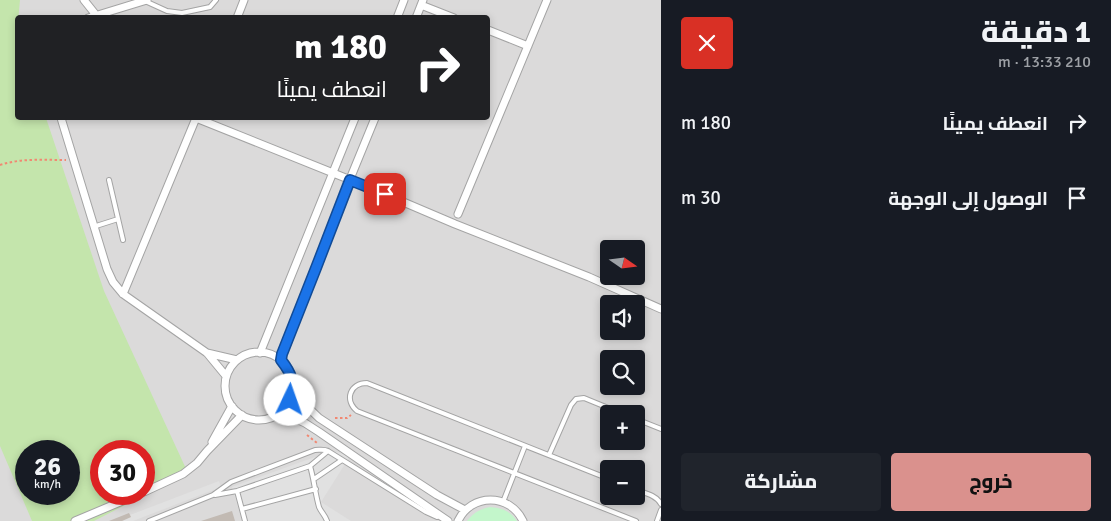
<!DOCTYPE html>
<html lang="ar">
<meta charset="utf-8">
<style>
:root{--surface:#171b24;--page:#20242c;--text:#f1f3f6;--muted:#9ea1a6;--accent:#da918d}
body{margin:0;font-family:Signika,Cairo,sans-serif;background:var(--page);color:var(--text);direction:rtl;height:100vh;display:flex;flex-direction:column;font-size:19px;white-space:nowrap}
*{box-sizing:border-box;margin:0}
p{font-size:16px;color:var(--muted)}
.icon{flex:none;width:28px;height:28px;fill:none;stroke:currentColor;stroke-width:2;stroke-linecap:round;stroke-linejoin:round}
.map{position:relative;flex:1;overflow:hidden;direction:ltr}
.panel{display:flex;flex-direction:column;background:var(--surface);width:450px}
.panel>*{flex:none}
.banner{position:absolute;left:15px;top:15px;width:475px;height:105px;border-radius:5px;box-shadow:0 2px 8px #0003;direction:rtl;background:#202124;color:#fff;overflow:hidden}
.needle{width:32px;rotate:104deg}
.controls{position:absolute;left:600px;top:240px;display:grid;gap:10px}
.controls a{display:grid;place-items:center;width:45px;height:45px;border-radius:5px;background:var(--surface);box-shadow:0 2px 8px #0003;font-size:25px}
.speed{position:absolute;left:15px;top:440px;display:flex;gap:10px;font-size:25px;font-weight:700;text-align:center}
.speed>*{display:grid;place-content:center;width:65px;height:65px;border-radius:50%;background:var(--surface);box-shadow:0 2px 8px #0003;line-height:1}
.speed small{font-size:12px;font-weight:400}
.speed .limit{border:8px solid #d22;background:#fff;color:#111}
.pin{position:absolute;display:grid;place-items:center;width:42px;height:42px;color:#fff;margin:-21px;border-radius:10px;box-shadow:0 2px 8px #0006}
.me{position:absolute;width:55px;margin:-28px;rotate:3deg;stroke-linejoin:round;filter:drop-shadow(0 0 4px #0008)}
.turn{display:flex;align-items:center;gap:18px;height:105px;padding:0 20px;font-size:22px}
.turn .icon{width:65px;height:65px;stroke-width:2.5}
.turn b{display:block;font-size:35px;line-height:42px}
.round{display:grid;place-items:center;flex:none;width:52px;height:52px;border-radius:5px;background:var(--page)}
.head{display:flex;align-items:center;justify-content:space-between;height:85px;padding:0 20px}
h1{font-size:30px;font-weight:800;line-height:38px}
.action{display:flex;gap:10px;margin-top:auto;padding:10px 20px}
.action a{flex:1;height:58px;border-radius:5px;background:var(--accent);color:#111;font-size:20px;font-weight:800;line-height:58px;text-align:center}
.action a+a{background:var(--page);color:var(--text)}
ul{padding:0;list-style:none}
li{display:flex;align-items:center;gap:15px;height:75px;padding:0 20px}
li div{flex:1}
li b{display:block;font-size:19px}
li em{font-style:normal}
main{display:flex;flex:1;min-height:0}
.map>svg:first-child{display:block}
.residential{fill:#dbdada;fill-rule:evenodd}
.grass{fill:#c4e5ac;fill-rule:evenodd}
.park{fill:#c3f6cb}
.parking{fill:#e1e1e1}
.building{fill:#c2bab3}
.lines{fill:none;stroke-linecap:round;stroke-linejoin:round}
.lane-casing{stroke:#a4a4a4;stroke-width:6}
.street-casing{stroke:#a4a4a4;stroke-width:9}
.path{stroke:#f18872;stroke-width:2;stroke-dasharray:2.5 2.5;stroke-linecap:butt}
.lane{stroke:#fff;stroke-width:4}
.street{stroke:#fff;stroke-width:7}
.route-casing{stroke:#114b97;stroke-width:12}
.route{stroke:#1a73e8;stroke-width:9}
</style>
<main>
<section class="panel">
<div class="head"><div><h1>1 دقيقة</h1><p>210 m · 13:33</p></div><a class="round" style="background:#d93025;color:#fff"><svg class="icon" aria-label="close" viewBox="0 0 24 24"><path d="M6 6l12 12M18 6L6 18"/></svg></a></div>
<ul>
<li><svg class="icon" aria-label="right" viewBox="0 0 24 24"><path d="M7 20v-9h11M14 6l5 5-5 5"/></svg><div><b>انعطف يمينًا</b></div><em>180 m</em></li>
<li><svg class="icon" aria-label="arrive" viewBox="0 0 24 24"><path d="M6 21V4h12l-3 4 3 4H6"/></svg><div><b>الوصول إلى الوجهة</b></div><em>30 m</em></li>
</ul>
<div class="action"><a>خروج</a><a>مشاركة</a></div>
</section>
<div class="map">
<svg width="661" height="521" viewBox="0 0 661 521">
<rect width="100%" height="100%" fill="#eeebe4"/>
<path class="residential" d="M0,0H661V521H0V346L26,451V494H144L168,454L31,118H488V18H18L17,76ZM609,249H636V276H609ZM609,304H636V331H609ZM609,359H636V386H609ZM609,414H636V441H609ZM609,469H636V496H609Z"/>
<path class="grass" d="M0,0H20L17,32L18,118H46L104,291L188,473L94,521H32L0,446ZM26,451H69V494H26ZM101,451H144V494H101Z"/>
<path class="park" d="M490,507C502,508 510,511 517,521H467C473,513 480,509 490,507Z"/>
<path class="parking" d="M336,452L350,456L321,502L351,521H242L232,487L315,457Z
M219,481L221,487L133,521H122L131,517L130,515Z"/>
<path class="building" d="M232,511L235,521H201Z
M129,513L131,517L122,521H109Z"/>
<g class="lines">
<g class="lane-casing">
<path id="lane" d="M145,1L167,11L182,13L210,7L216,0
M109,180L123,240
M93,227L118,219
M636,419L661,429
M549,455L571,405L576,399L584,398L623,414
M310,466C314,479 315,493 319,507C321,512 325,515 327,521
M314,479L342,460
M609,479L367,383C350,383 344,400 357,411L636,521
M636,490C645,493 656,495 661,504
M237,491L245,521
M215,495L237,491L310,466L328,451
M503,502L525,446
M242,509L316,489
M149,521L213,495L231,482L315,450C320,450 324,449 328,451L426,512L437,517L439,516
M657,521L661,510"/>
</g>
<g class="street-casing">
<path id="street" d="M84,0L96,15
M421,5L454,18
M88,18L147,0
M237,18L244,0
M397,18L404,0
M416,18L423,0
M488,30L528,46
M61,118L107,269L113,282L123,294L207,353L226,376
M196,118L368,187L455,224L589,277L661,309
M458,214L547,0
M123,294L196,118
M225 386a34 34 0 1 1 68 0a34 34 0 1 1-68 0Z
M207,353L237,360
M260,353L355,118
M281,360L350,179L375,118
M292,392L319,418L437,495L465,510
M281,412L305,423L319,432L448,521
M212,442L232,406
M144,492L183,474L197,463L207,451L242,415
M75,521L139,494
M458,521C471,493 510,493 523,521"/>
</g>
<path class="path" d="M0,165C21,158 44,160 66,160
M335,418H347L351,415
M307,435L317,443"/>
<use href="#lane" class="lane"/>
<use href="#street" class="street"/>
</g>
<g class="lines">
<g class="route-casing">
<path id="route" d="M290,400C295,382 292,374 281,360L282,354L316,268L350,180L385,194"/>
</g>
<use href="#route" class="route"/>
</g>
</svg>
<div class="controls">
<a><svg class="needle" viewBox="-14 -14 28 28"><path d="M0-13l5 13h-10z" fill="#e53935"/><path d="M0 13l5-13h-10z" fill="#9ea1a6"/></svg></a>
<a><svg class="icon" aria-label="sound" viewBox="0 0 24 24"><path d="M4 9h4l5-4v14l-5-4H4zM17 9q2 3 0 6"/></svg></a>
<a><svg class="icon" aria-label="search" viewBox="0 0 24 24"><circle cx="10" cy="10" r="6"/><path d="M15 15l6 6"/></svg></a>
<a>+</a>
<a>−</a>
</div>
<div class="speed"><div>26<small>km/h</small></div><div class="limit">30</div></div>
<div class="pin" style="left:385px;top:194px;background:#d93025"><svg class="icon" aria-label="arrive" viewBox="0 0 24 24"><path d="M6 21V4h12l-3 4 3 4H6"/></svg></div>
<svg class="me" style="left:290px;top:400px" viewBox="-20 -20 40 40"><circle r="19" fill="#fff"/><path d="M0-13L10 11 0 6-10 11z" fill="#1a73e8"/></svg>
<div class="banner">
<div class="turn"><svg class="icon" aria-label="right" viewBox="0 0 24 24"><path d="M7 20v-9h11M14 6l5 5-5 5"/></svg><div><b>180 m</b>انعطف يمينًا</div></div>
</div>
</div>
</main>
